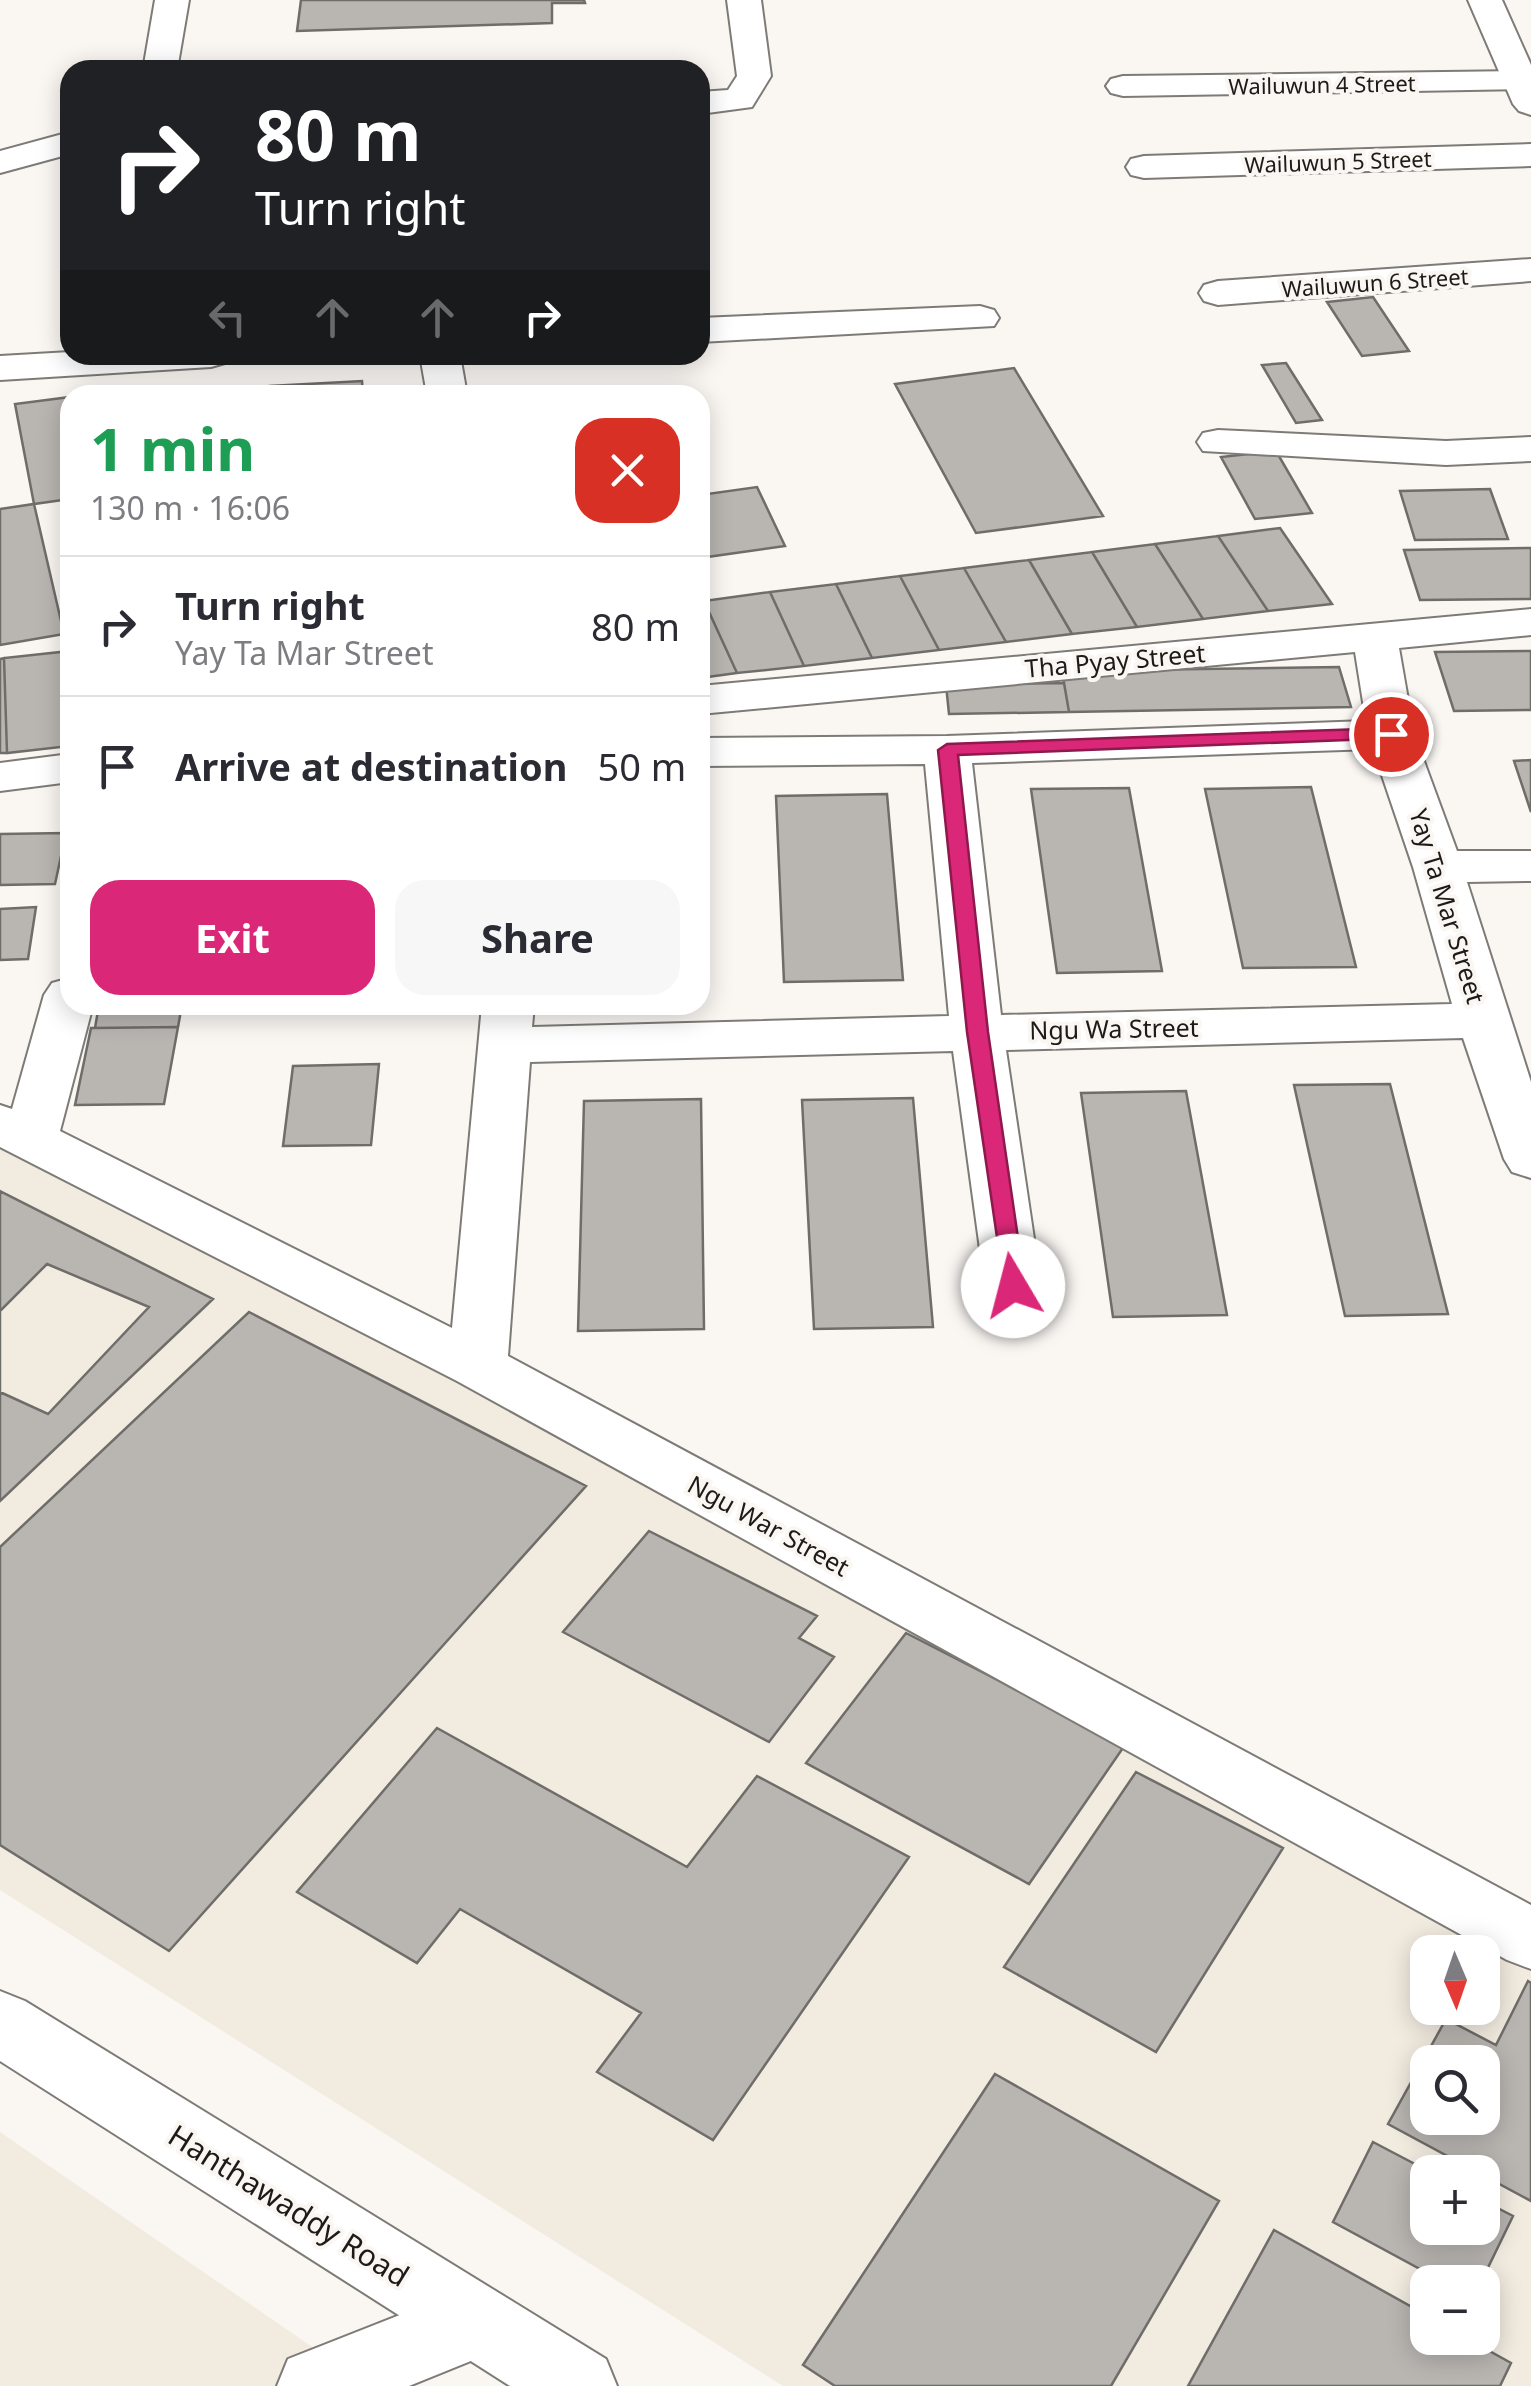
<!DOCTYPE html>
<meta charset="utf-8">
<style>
:root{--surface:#fff;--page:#f7f7f7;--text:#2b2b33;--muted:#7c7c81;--line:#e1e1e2;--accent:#db2777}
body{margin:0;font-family:"Noto Sans",sans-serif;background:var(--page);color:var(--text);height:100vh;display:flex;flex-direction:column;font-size:38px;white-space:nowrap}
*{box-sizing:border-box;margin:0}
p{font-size:32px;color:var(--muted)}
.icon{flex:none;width:55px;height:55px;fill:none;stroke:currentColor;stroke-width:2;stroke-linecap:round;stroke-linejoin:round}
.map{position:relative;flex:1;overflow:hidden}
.side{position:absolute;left:60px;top:385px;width:650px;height:630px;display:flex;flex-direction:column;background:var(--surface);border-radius:30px;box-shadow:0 5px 25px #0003}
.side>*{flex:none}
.top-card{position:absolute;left:60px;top:60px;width:650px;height:305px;border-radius:30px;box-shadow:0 5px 25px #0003;background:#202124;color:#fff;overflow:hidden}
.needle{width:65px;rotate:178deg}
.fabs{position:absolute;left:1410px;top:1935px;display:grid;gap:20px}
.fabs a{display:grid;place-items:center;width:90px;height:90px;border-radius:20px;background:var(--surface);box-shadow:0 5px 25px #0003;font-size:50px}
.pin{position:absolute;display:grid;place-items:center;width:85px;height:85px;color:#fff;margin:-42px;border:5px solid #fff;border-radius:50%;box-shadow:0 2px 10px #0007}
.me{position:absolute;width:110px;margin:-55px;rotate:352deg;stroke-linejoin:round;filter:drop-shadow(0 0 8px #0008)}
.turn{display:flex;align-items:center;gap:35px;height:210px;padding:0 30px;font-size:45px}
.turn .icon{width:130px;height:130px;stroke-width:2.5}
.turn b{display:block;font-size:70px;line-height:85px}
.lanes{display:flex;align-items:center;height:95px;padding:0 30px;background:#0003;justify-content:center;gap:50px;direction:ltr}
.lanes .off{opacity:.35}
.round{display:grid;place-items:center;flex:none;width:105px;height:105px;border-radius:30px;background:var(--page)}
.overview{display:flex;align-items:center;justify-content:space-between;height:170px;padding:0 30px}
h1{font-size:60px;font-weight:700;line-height:75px;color:#1e9e55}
.cta{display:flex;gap:20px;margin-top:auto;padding:20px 30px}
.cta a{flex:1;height:115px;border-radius:30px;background:var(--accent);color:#fff;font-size:40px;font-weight:700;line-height:115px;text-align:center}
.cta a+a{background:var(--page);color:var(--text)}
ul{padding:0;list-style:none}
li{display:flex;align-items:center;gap:30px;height:140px;padding:0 30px;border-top:2px solid var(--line)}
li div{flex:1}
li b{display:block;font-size:38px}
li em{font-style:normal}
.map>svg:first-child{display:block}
.built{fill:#f2ebe0;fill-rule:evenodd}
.building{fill:#b9b6b2;stroke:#6f6d69;stroke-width:2.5;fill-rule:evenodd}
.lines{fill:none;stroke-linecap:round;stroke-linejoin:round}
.minor-casing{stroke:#7e7b77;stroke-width:4}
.major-casing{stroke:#7e7b77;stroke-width:4}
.minor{fill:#fff;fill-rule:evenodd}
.major{fill:#fff;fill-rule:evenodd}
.route{fill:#db2777;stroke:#8e194d;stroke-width:2.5}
.labels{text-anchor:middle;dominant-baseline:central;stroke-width:8;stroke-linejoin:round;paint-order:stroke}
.far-street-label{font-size:22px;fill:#1c1b19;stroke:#faf7f3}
.street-label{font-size:25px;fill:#1c1b19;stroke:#faf7f3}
.near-street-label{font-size:30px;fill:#1c1b19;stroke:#faf7f3}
</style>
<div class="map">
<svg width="1531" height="2386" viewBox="0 0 1531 2386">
<rect width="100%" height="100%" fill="#faf7f3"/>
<path class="built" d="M0,1139L1531,1928V2386H783L0,1890ZM1428,1952H1482V2008H1428ZM1428,2062H1482V2118H1428ZM1428,2172H1482V2228H1428ZM1428,2282H1482V2338H1428Z
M0,2132L369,2386H0Z"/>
<path class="building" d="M301,0H584L585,3H552V23L297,31Z
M1373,297L1409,351L1362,356L1327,302Z
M1286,363L1322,420L1296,423L1262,365Z
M1014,368L1103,516L976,533L895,384Z
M362,381L363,395H270V386Z
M70,397V499L34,504L15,404Z
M1276,451L1312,513L1255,519L1221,457Z
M757,487L785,546L700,558V495Z
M1490,489L1508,539L1415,540L1400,491Z
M34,504L64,634L0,645V509Z
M1280,528L1332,604L1268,611L1218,536Z
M1218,536L1268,611L1203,619L1155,544Z
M1155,544L1203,619L1137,627L1092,552Z
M1531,548V599L1420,600L1404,550Z
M1092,552L1137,627L1072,634L1029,560Z
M1029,560L1072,634L1006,642L964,568Z
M964,568L1006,642L939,650L900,576Z
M900,576L939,650L872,658L836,584Z
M836,584L872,658L804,666L770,592Z
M770,592L804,666L737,673L704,601Z
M700,601H704L737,673L700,678Z
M70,651V746L7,753L4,658Z
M1531,651V710L1454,711L1435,652Z
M4,658L7,753H0V659Z
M1339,667L1351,707L1069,712L1062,671Z
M1064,683L1069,712L949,714L946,685Z
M1531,760V812L1514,761Z
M1311,787L1356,967L1243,968L1205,789Z
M1129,788L1162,971L1057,973L1031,789Z
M887,794L903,980L784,982L776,796Z
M700,800L703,982H700Z
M66,833L55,884L0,885V834Z
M36,907L28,959L0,960V909Z
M99,1005H182L178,1027L95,1028Z
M178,1027L164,1104L75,1105L91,1028Z
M379,1064L371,1145L283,1146L293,1066Z
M1390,1084L1448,1314L1345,1316L1294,1085Z
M1186,1091L1227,1315L1113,1317L1081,1093Z
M913,1098L933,1327L814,1329L802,1100Z
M701,1099L704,1329L578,1331L584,1101Z
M0,1191L213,1299L0,1501Z
M47,1264L149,1307L48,1414L0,1392V1311Z
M249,1312L586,1486L169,1951L0,1845V1547Z
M649,1531L817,1616L799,1638L834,1657L769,1742L563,1632Z
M906,1633L1125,1745L1029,1884L806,1763Z
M437,1728L687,1867L757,1776L909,1857L713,2140L597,2072L641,2013L460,1909L417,1963L297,1892Z
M1136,1772L1283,1848L1156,2052L1004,1967Z
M1528,1981L1531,1983V2201L1388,2124L1446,2019L1496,2045ZM1428,2062H1482V2118H1428Z
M995,2074L1219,2201L1111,2386H835L803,2365Z
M1373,2142L1430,2172L1428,2228H1482V2200L1513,2216L1481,2282H1444L1333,2222Z
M1274,2230L1428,2316V2338H1466L1511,2363L1500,2386H1188Z"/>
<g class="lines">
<g class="minor-casing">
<path id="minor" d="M155,0H189L177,70H143Z
M727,0H761L771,76L752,107L700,114V92L728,90L737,76Z
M1521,71L1531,73V89L1123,96L1111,93L1106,86L1111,79L1123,76Z
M70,132V154L0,173V151Z
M1531,144V166L1144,178L1131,175L1126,167L1131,159L1144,156Z
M1531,259V281L1218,305L1204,301L1199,293L1204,285L1218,281Z
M980,306L994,310L999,318L994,326L700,342V318Z
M70,352V355H231L225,363L211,367L0,380V356Z
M420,355H460L467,395H427Z
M1218,430L1446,441L1531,437V461L1446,465L1203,451L1197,442L1203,433Z
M1531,609V635L1399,648L1414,734L1457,851H1531V881L1467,882L1531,1082V1178L1512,1172L1504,1159L1463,1038L1006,1050L1041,1286L1033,1301L1013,1307L993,1301L985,1286L953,1051L530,1062L508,1356L1531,1905V1969L1507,1960L457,1381L0,1147V1105L12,1109L44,995L52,983L70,978V1005H93L60,1131L452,1328L482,1005H534L532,1027L949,1016L925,764L700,766V738L947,736L1366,721L1355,652L700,714V686ZM1373,749L1413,867L1452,1004L1001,1015L972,763Z
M70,754V782L0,791V763Z
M476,2285L503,2296L514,2322L503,2348L409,2386H277L288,2359Z"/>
</g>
<g class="major-casing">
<path id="major" d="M1468,0H1502L1531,65V115L1519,111L1513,104Z
M0,1991L25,2001L606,2359L617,2386H510L0,2061Z"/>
</g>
<use href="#minor" class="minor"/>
<use href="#major" class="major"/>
</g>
<path class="route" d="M1391,728L1398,730V738L958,755L988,1032L1025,1286L1013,1295L1005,1292L967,1032L938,750L947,744Z"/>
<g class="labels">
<g class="far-street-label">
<text transform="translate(1322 84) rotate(-1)">Wailuwun 4 Street</text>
<text transform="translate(1338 161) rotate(-2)">Wailuwun 5 Street</text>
<text transform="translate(1375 282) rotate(-4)">Wailuwun 6 Street</text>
</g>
<g class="street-label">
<text transform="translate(1115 660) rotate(-5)">Tha Pyay Street</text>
<text transform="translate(1448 906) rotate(73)">Yay Ta Mar Street</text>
<text transform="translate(1114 1028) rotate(-1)">Ngu Wa Street</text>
<text transform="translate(769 1525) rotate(29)">Ngu War Street</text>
</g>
<g class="near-street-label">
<text transform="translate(289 2205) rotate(32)">Hanthawaddy Road</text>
</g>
</g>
</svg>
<div class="fabs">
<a><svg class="needle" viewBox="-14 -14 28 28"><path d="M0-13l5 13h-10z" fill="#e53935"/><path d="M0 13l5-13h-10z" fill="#7c7c81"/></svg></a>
<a><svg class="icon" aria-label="search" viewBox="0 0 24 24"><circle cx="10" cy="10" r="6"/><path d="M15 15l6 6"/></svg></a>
<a>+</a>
<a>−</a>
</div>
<div class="pin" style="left:1391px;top:734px;background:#d93025"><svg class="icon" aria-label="arrive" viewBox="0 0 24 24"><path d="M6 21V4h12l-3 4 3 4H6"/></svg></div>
<svg class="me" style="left:1013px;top:1286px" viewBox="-20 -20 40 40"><circle r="19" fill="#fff"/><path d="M0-13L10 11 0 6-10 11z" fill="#db2777"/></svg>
<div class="top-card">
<div class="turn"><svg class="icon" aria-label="right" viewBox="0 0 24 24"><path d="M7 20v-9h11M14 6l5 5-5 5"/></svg><div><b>80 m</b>Turn right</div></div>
<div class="lanes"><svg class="icon off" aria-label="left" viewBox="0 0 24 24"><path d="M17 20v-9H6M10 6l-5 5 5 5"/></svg><svg class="icon off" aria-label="ahead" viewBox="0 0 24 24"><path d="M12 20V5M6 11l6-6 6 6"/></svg><svg class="icon off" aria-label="ahead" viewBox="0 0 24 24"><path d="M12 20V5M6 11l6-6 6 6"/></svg><svg class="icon" aria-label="right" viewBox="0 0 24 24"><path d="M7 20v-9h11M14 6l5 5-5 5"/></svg></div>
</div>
<section class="side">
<div class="overview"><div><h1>1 min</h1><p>130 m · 16:06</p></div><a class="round" style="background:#d93025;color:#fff"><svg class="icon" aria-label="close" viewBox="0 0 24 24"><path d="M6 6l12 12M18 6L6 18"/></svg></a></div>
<ul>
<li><svg class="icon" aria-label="right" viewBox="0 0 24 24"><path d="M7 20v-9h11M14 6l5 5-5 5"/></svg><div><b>Turn right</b><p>Yay Ta Mar Street</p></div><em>80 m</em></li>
<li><svg class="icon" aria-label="arrive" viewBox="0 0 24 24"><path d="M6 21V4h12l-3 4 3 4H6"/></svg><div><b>Arrive at destination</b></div><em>50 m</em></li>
</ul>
<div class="cta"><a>Exit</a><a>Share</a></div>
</section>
</div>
